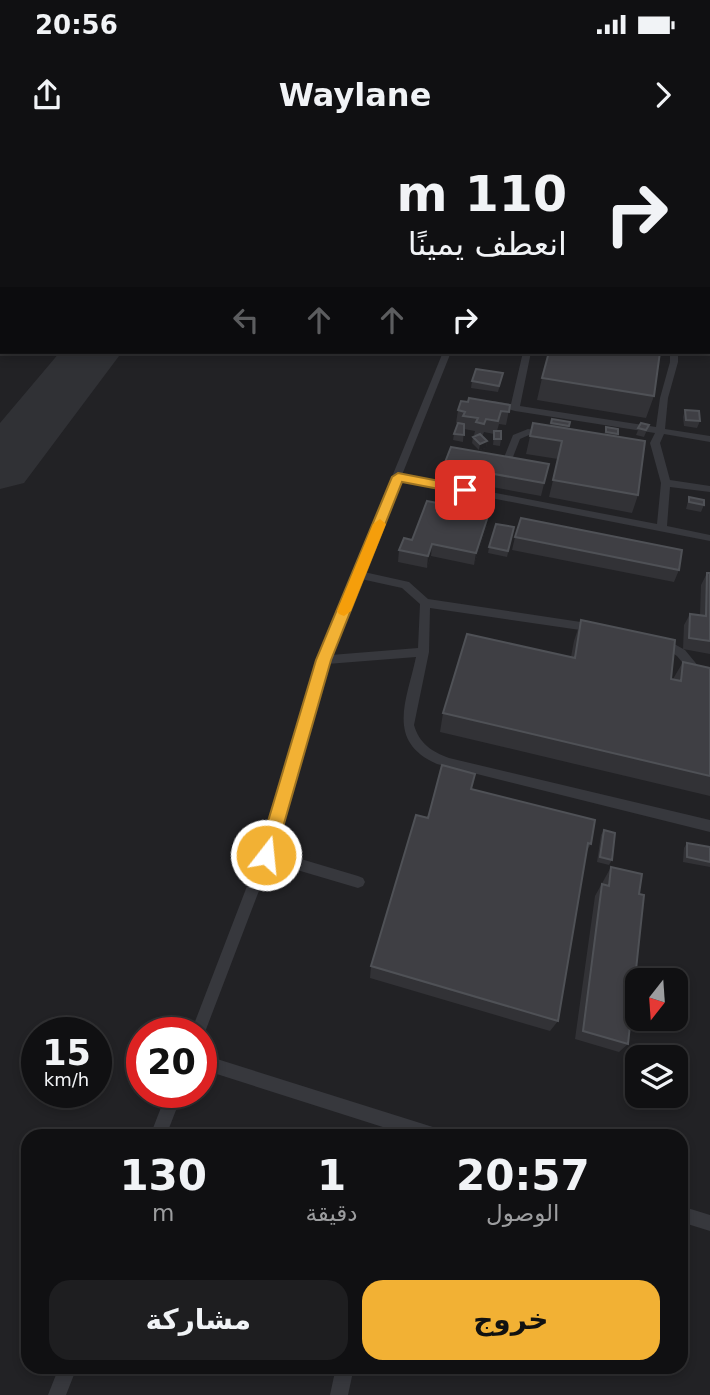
<!DOCTYPE html>
<html lang="ar">
<meta charset="utf-8">
<style>
:root{--surface:#101012;--page:#1e1e20;--text:#f1f3f6;--muted:#9c9d9f;--line:#303032;--accent:#f2b134}
body{margin:0;font-family:"DejaVu Sans",Cairo,sans-serif;background:var(--page);color:var(--text);direction:rtl;height:100vh;display:flex;flex-direction:column;font-size:26px;white-space:nowrap}
*{box-sizing:border-box;margin:0}
p{font-size:23px;color:var(--muted)}
.icon{flex:none;width:38px;height:38px;fill:none;stroke:currentColor;stroke-width:2;stroke-linecap:round;stroke-linejoin:round}
.map{position:relative;flex:1;overflow:hidden;direction:ltr}
.panel{position:absolute;left:21px;top:989px;width:667px;height:245px;display:flex;flex-direction:column;background:var(--surface);border-radius:21px;box-shadow:0 4px 10px #0003,0 0 0 2px var(--line);direction:rtl}
.panel>*{flex:none}
.banner{position:absolute;left:0px;top:0px;width:710px;height:214px;box-shadow:0 4px 10px #0003,0 0 0 2px var(--line);direction:rtl;background:#101012;color:var(--text);overflow:hidden}
.needle{width:46px;rotate:197deg}
.buttons{position:absolute;left:625px;top:828px;display:grid;gap:14px}
.buttons a{display:grid;place-items:center;width:63px;height:63px;border-radius:14px;background:var(--surface);box-shadow:0 4px 10px #0003,0 0 0 2px var(--line);font-size:35px}
.speed{position:absolute;left:21px;top:877px;display:flex;gap:14px;font-size:35px;font-weight:700;text-align:center}
.speed>*{display:grid;place-content:center;width:91px;height:91px;border-radius:50%;background:var(--surface);box-shadow:0 4px 10px #0003,0 0 0 2px var(--line);line-height:1}
.speed small{font-size:18px;font-weight:400}
.speed .limit{border:10px solid #d22;background:#fff;color:#111}
.pin{position:absolute;display:grid;place-items:center;width:60px;height:60px;color:#fff;margin:-30px;border-radius:14px;box-shadow:0 4px 10px #0006}
.me{position:absolute;width:77px;margin:-38px;rotate:16deg;stroke-linejoin:round;filter:drop-shadow(0 0 5px #0008)}
.turn{display:flex;align-items:center;gap:24px;height:147px;padding:0 28px;font-size:32px}
.turn .icon{width:91px;height:91px;stroke-width:2.5}
.turn b{display:block;font-size:49px;line-height:60px}
.lanes{display:flex;align-items:center;height:66px;padding:0 28px;background:#0003;justify-content:center;gap:35px;direction:ltr}
.lanes .off{opacity:.35}
.eta{display:flex;justify-content:space-evenly;align-items:center;height:119px;text-align:center}
.eta b{font-size:42px;font-weight:700;line-height:49px}
.cta{display:flex;gap:14px;margin-top:auto;padding:14px 28px}
.cta a{flex:1;height:80px;border-radius:21px;background:var(--accent);color:#111;font-size:28px;font-weight:700;line-height:80px;text-align:center}
.cta a+a{background:var(--page);color:var(--text)}
.status{display:flex;justify-content:space-between;align-items:center;height:49px;padding:0 35px;background:var(--surface);direction:ltr}
.status svg{height:19px;fill:currentColor}
header{display:flex;justify-content:space-between;align-items:center;height:91px;padding:0 28px;background:var(--surface);font-size:32px;font-weight:700}
.map>svg:first-child{display:block}
.built{fill:#222225;fill-rule:evenodd}
.lines{fill:none;stroke-linecap:round;stroke-linejoin:round}
.taxiway{fill:#303135;fill-rule:evenodd}
.service{fill:#37383d;fill-rule:evenodd}
.wall{fill:#323236}
.shaded-wall{fill:#212124}
.building{fill:#3f3f44;stroke:#4f5156;stroke-width:2}
.route{fill:#f2b134;stroke:#9d7322;stroke-width:2}
.slow{fill:#f59e0b}
</style>
<div class="status"><b>20:56</b><svg viewBox="0 0 49 12"><path d="M0 12V9h3v3zM5 12V6h3v6zM10 12V3h3v9zM15 12V0h3v12zM26 1h20v11H26zM47 4h2v5h-2z"/></svg></div>
<header><svg class="icon" aria-label="forward" viewBox="0 0 24 24"><path d="M9 5l7 7-7 7"/></svg>Waylane<svg class="icon" aria-label="share" viewBox="0 0 24 24"><path d="M12 15V3M7 8l5-5 5 5M5 13v7h14v-7"/></svg></header>
<div class="map">
<svg width="710" height="1255" viewBox="0 0 710 1255">
<rect width="100%" height="100%" fill="#161618"/>
<path class="built" d="M0,0H710V1255H0ZM2,2H709V212H2ZM637,840H676V878H637ZM37,892H96V952H37ZM142,892H201V952H142ZM637,917H676V956H637ZM28,996H681V1227H28Z"/>
<g class="lines">
<path class="taxiway" d="M247,0H293L245,2Z
M60,212H122L24,343L0,349V283Z"/>
<path class="service" d="M527,0H533L526,2Z
M709,31H710V35H709Z
M709,183H710V187H709Z
M443,212H451L402,335L657,384L661,343L650,303L655,293L515,271L489,264L493,261L511,264L523,212H531L520,266L656,287L660,258L670,222V212H678V222L668,258L665,289L710,296V302L664,294L660,303L670,340L710,346V352L670,347L667,386L710,395V401L400,340L364,432L409,442L428,459L594,484L599,488L594,492L430,468L429,512L414,585C419,603 432,612 449,618L710,680V692L437,624C385,601 407,560 416,517L327,524L274,711L358,736L363,738L365,742L363,746L358,748L270,722L205,892L201,898V892H191L259,715L317,520ZM361,439L402,448L420,464L418,508L331,515Z
M528,289L546,292L551,295L546,298L529,295L520,299L511,322H505L503,320L513,295Z
M660,496L685,510L704,533L706,536L704,539H696L677,516L656,503L654,500L656,497Z
M201,914L436,988L442,990L444,996H411L201,929Z
M167,952H183L166,996H150Z
M681,1066L710,1075V1091L681,1082Z
M59,1227H77L66,1255H48Z
M336,1227H354L348,1255H330Z"/>
</g>
<path class="wall" d="M563,0H696V2H563Z
M709,64H710V178H709Z
M503,233L498,252L471,248L472,241Z
M542,238L654,256L646,278L537,260Z
M468,262L510,265L506,285L499,284L497,291L501,299L500,306L493,305L494,294L484,292L482,297L487,301L486,308L479,310L472,303L473,297L476,295H474L475,291L464,289L463,302L453,300L454,294L458,284L456,283L458,270Z
M685,270L700,281L697,288L684,286L683,277Z
M552,279L570,282L568,289L604,295L606,287L618,294L617,297L638,355L632,373L549,357L558,319L526,314L533,283L550,286Z
M641,283L649,285L644,297L636,295Z
M549,324L541,356L443,338L444,325Z
M689,357L704,365L701,372L686,369Z
M487,385L474,425L431,416L427,428L398,422L399,410L412,400Z
M514,387L507,417L488,413L489,407Z
M515,397L679,430L674,442L512,410Z
M707,433H710V514L683,509L684,485L690,474L700,475L701,445Z
M581,480L671,539H673L683,522L710,528V656L440,592L443,573L571,517L574,501Z
M471,649L591,704L586,712L558,881L550,891L370,838L371,826L428,678Z
M604,690L612,720L609,725L597,722L601,695Z
M687,703L710,707V727L683,722L684,708Z
M611,727L639,754L628,904L619,912L575,899L595,756Z"/>
<path class="shaded-wall" d="M487,301L486,308L479,310L480,304Z
M489,373L487,385L474,425L476,413Z
M432,404L431,416L427,428L428,416Z"/>
<path class="building" d="M709,64H710V118L709,117Z
M709,125H710V159H709Z
M549,212H660L654,256L542,238Z
M476,229L503,233L499,246L472,241Z
M469,258L510,265L509,272L501,271L498,281L486,279L484,284L476,282L478,278L463,276L465,272L458,270L461,261L468,262Z
M685,270L699,271L700,281L686,280Z
M552,279L570,282L569,286L551,283Z
M458,283L464,284V295L454,294Z
M533,283L645,301L638,355L553,340L562,301L530,296Z
M641,283L649,285L646,290L638,288Z
M606,287L618,289V294L606,292Z
M494,291H501V299H494Z
M480,294L487,301L480,304L473,297Z
M451,307L549,324L544,343L444,325Z
M689,357L704,360V365L689,362Z
M427,361L489,373L476,413L432,404L428,416L399,410L404,398L412,400Z
M521,378L682,410L679,430L515,397Z
M496,384L514,387L508,411L489,407Z
M707,433H710V501L689,498L690,474L706,476Z
M581,480L675,500L671,539L681,541L683,522L710,528V636L443,573L467,494L575,518Z
M442,625L475,634L471,649L595,680L591,704L588,703L558,881L371,826L416,675L428,678Z
M604,690L615,693L612,720L600,717Z
M687,703L710,707V722L687,717Z
M611,727L642,734L639,754L644,755L628,904L583,891L602,744L609,746Z"/>
<path class="route" d="M398,333L465,346L471,350L465,354L402,342L331,520L275,715L272,721L266,723L260,721L258,715L316,520L392,337Z"/>
<path class="slow" d="M380,379L386,384L351,471L344,476L339,474L337,471L373,384Z"/>
</svg>
<div class="buttons">
<a><svg class="needle" viewBox="-14 -14 28 28"><path d="M0-13l5 13h-10z" fill="#e53935"/><path d="M0 13l5-13h-10z" fill="#9c9d9f"/></svg></a>
<a><svg class="icon" aria-label="layers" viewBox="0 0 24 24"><path d="M12 4l9 5-9 5-9-5zM3 14l9 5 9-5"/></svg></a>
</div>
<div class="speed"><div>15<small>km/h</small></div><div class="limit">20</div></div>
<div class="pin" style="left:465px;top:350px;background:#d93025"><svg class="icon" aria-label="arrive" viewBox="0 0 24 24"><path d="M6 21V4h12l-3 4 3 4H6"/></svg></div>
<svg class="me" style="left:266px;top:715px" viewBox="-20 -20 40 40"><circle r="17" fill="#f2b134" stroke="#fff" stroke-width="3"/><path d="M0-11L8 9 0 5-8 9z" fill="#fff"/></svg>
<div class="banner">
<div class="turn"><svg class="icon" aria-label="right" viewBox="0 0 24 24"><path d="M7 20v-9h11M14 6l5 5-5 5"/></svg><div><b>110 m</b>انعطف يمينًا</div></div>
<div class="lanes"><svg class="icon off" aria-label="left" viewBox="0 0 24 24"><path d="M17 20v-9H6M10 6l-5 5 5 5"/></svg><svg class="icon off" aria-label="ahead" viewBox="0 0 24 24"><path d="M12 20V5M6 11l6-6 6 6"/></svg><svg class="icon off" aria-label="ahead" viewBox="0 0 24 24"><path d="M12 20V5M6 11l6-6 6 6"/></svg><svg class="icon" aria-label="right" viewBox="0 0 24 24"><path d="M7 20v-9h11M14 6l5 5-5 5"/></svg></div>
</div>
<section class="panel">
<div class="eta">
<div><b>20:57</b><p>الوصول</p></div>
<div><b>1</b><p>دقيقة</p></div>
<div><b>130</b><p>m</p></div>
</div>
<div class="cta"><a>خروج</a><a>مشاركة</a></div>
</section>
</div>
